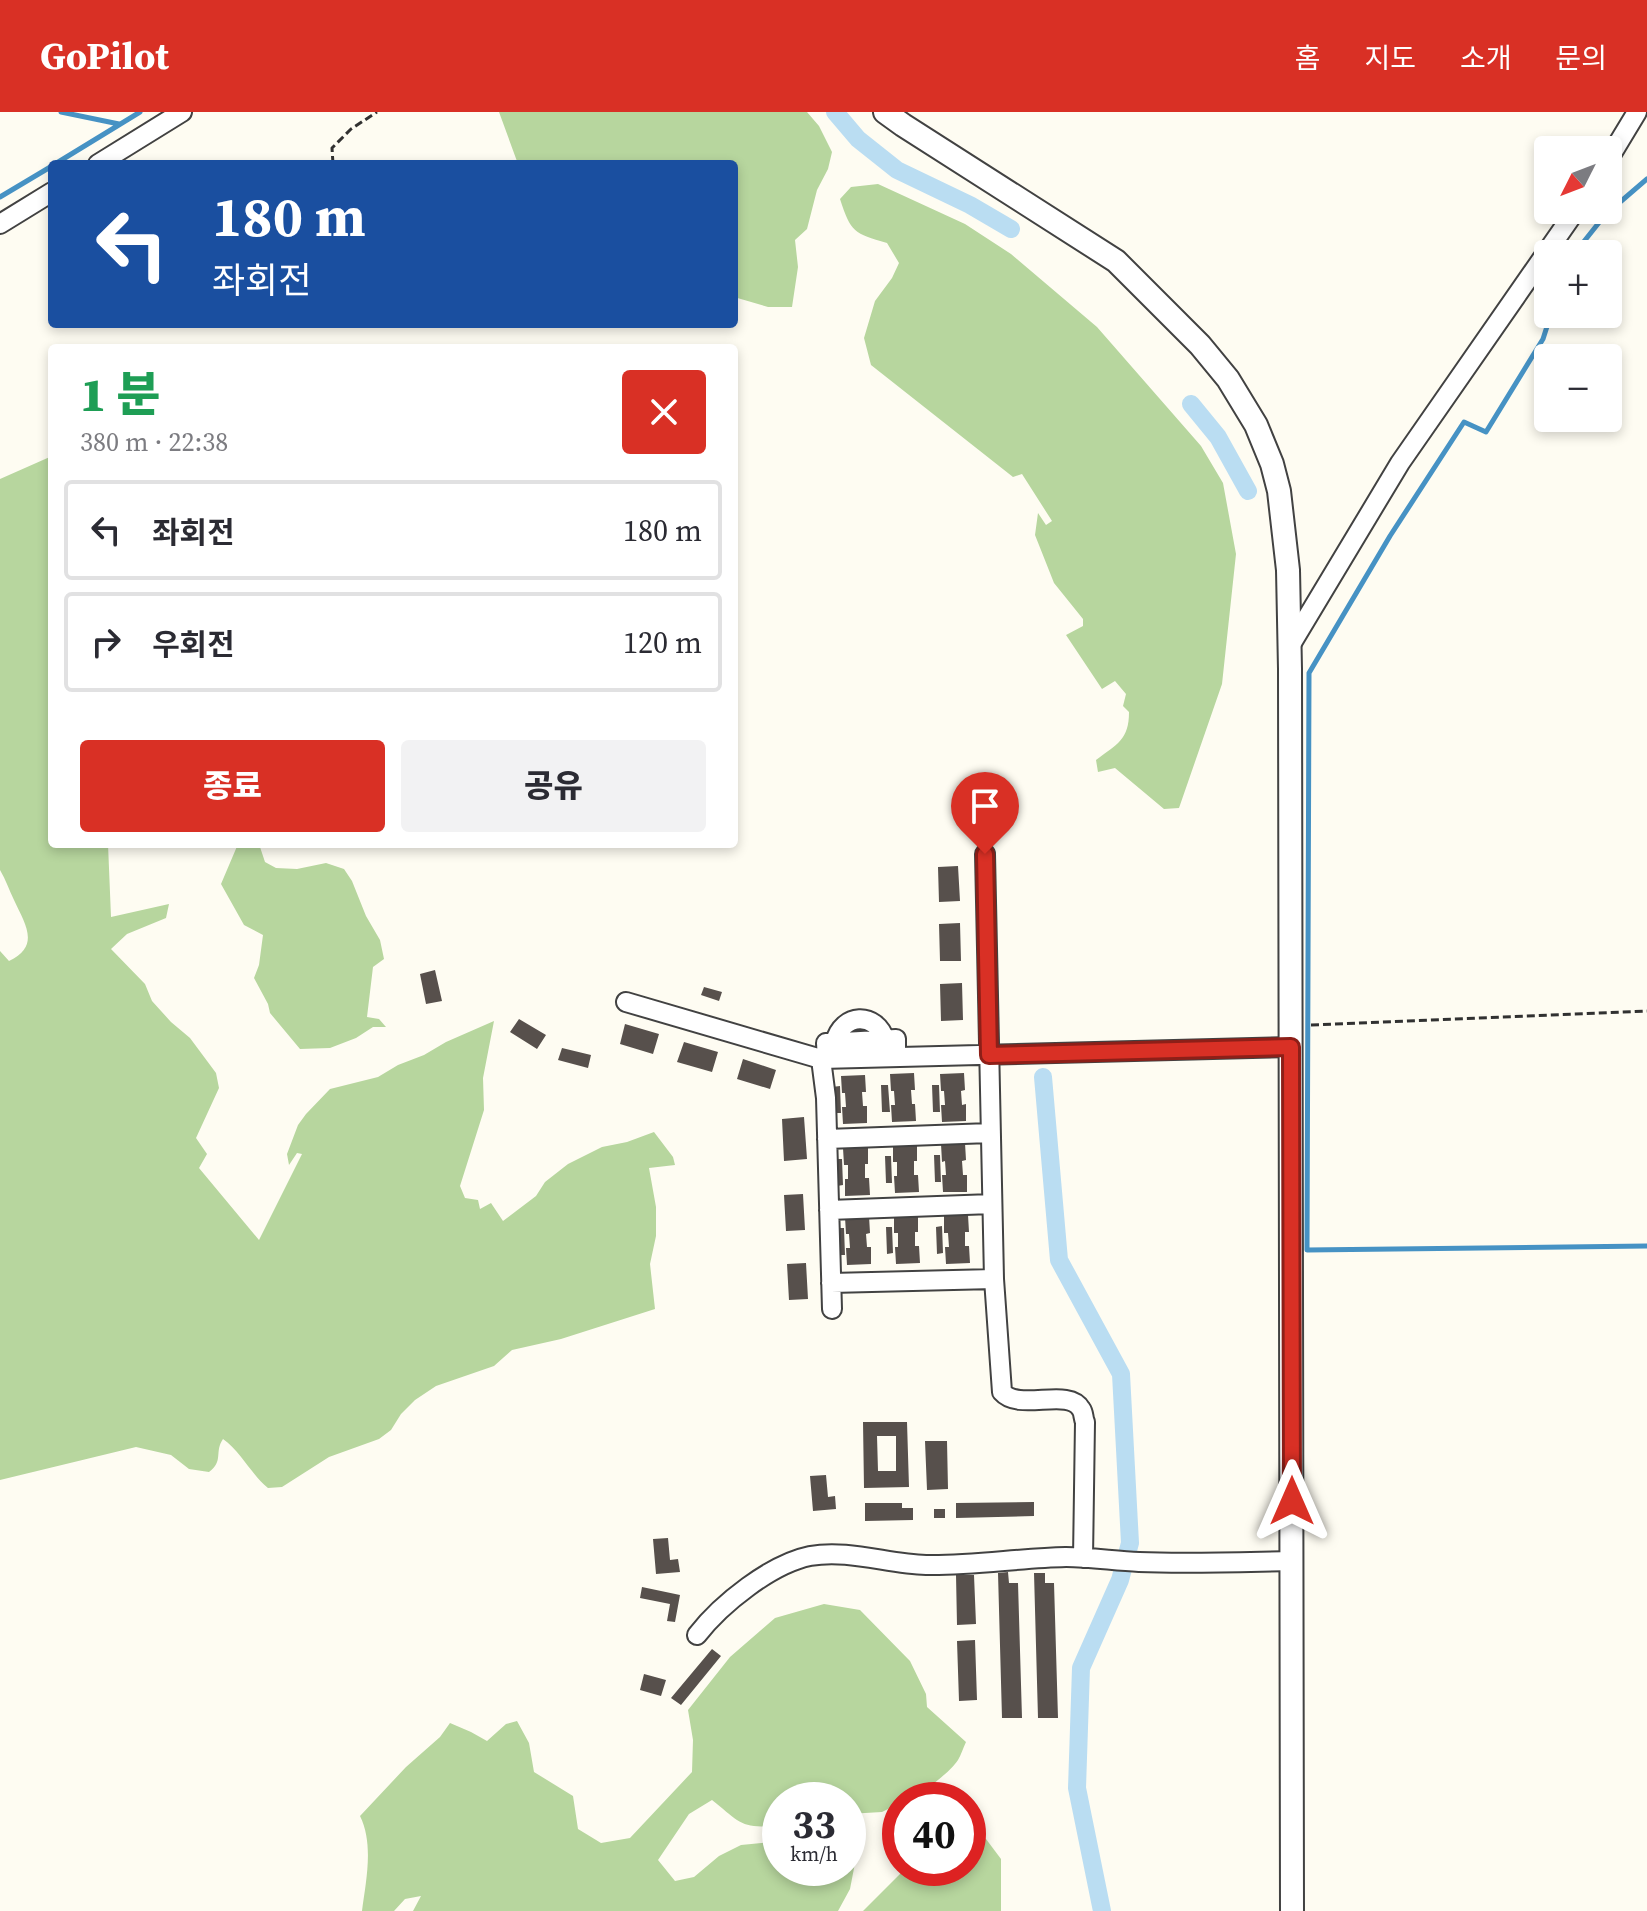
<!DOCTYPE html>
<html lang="ko">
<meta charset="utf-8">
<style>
:root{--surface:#fff;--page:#f2f2f3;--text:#2b2b33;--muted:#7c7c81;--line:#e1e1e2;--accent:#d93025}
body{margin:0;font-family:"Source Serif 4","Noto Sans KR",serif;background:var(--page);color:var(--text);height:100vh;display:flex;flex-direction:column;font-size:30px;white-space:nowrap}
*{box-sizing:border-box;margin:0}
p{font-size:26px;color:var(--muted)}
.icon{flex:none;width:44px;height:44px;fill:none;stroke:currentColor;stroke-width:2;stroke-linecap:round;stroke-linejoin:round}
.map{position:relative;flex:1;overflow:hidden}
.side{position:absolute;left:48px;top:232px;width:690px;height:504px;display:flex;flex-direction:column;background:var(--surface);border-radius:8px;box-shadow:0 4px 12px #0003}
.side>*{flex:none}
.banner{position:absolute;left:48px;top:48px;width:690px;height:168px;border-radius:8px;box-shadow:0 4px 12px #0003;background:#1a4fa0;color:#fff;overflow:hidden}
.needle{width:52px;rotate:228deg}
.tools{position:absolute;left:1534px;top:24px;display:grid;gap:16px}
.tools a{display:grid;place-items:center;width:88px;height:88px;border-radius:8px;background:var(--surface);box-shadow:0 4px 12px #0003;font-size:40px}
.speed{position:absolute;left:762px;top:1670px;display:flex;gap:16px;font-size:40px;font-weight:700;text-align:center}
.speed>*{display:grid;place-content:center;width:104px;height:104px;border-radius:50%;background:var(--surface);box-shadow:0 4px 12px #0003;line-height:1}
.speed small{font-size:20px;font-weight:400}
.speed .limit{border:12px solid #d22;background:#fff;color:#111}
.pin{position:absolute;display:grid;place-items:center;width:68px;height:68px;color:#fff;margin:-82px -34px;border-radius:50% 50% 50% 0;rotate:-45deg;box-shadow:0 0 8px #0007}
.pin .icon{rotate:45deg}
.me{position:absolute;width:88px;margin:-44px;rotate:0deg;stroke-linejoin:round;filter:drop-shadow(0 0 6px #0008)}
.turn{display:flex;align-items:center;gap:28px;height:168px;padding:0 32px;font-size:36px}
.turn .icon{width:104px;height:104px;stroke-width:2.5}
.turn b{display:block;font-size:56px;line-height:68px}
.round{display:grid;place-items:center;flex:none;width:84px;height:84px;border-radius:8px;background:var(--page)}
.headline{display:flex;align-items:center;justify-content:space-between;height:136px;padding:0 32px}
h1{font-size:48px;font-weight:800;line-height:60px;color:#1e9e55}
.action{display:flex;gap:16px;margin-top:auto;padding:16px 32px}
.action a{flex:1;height:92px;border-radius:8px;background:var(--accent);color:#fff;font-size:32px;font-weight:800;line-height:92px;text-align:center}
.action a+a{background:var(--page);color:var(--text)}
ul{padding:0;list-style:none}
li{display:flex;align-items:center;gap:24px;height:100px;margin:0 16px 12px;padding:0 16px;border:4px solid var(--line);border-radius:8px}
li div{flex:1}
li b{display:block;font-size:30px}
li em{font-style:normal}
header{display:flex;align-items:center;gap:48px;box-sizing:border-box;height:112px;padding:0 40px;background:var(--accent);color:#fff}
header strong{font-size:38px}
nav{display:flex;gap:44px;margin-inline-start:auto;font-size:28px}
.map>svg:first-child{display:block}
.forest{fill:#b7d69e}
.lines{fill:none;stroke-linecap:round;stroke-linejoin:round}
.stream{stroke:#4692c4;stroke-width:5}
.canal{stroke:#baddf2;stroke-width:18}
.building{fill:#57504c;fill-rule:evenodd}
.minor-casing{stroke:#424242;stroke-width:22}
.tertiary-casing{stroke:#424242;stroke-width:26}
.path{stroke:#313131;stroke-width:3;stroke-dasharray:8 4;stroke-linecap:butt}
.minor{stroke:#fff;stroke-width:18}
.tertiary{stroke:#fff;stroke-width:22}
.route-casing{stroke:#8d1f18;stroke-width:20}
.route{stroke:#d93025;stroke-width:14}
</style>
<header>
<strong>GoPilot</strong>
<nav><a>홈</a><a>지도</a><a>소개</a><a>문의</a></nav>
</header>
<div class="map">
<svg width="1647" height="1799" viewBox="0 0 1647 1799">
<rect width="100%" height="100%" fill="#fefcf2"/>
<path class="forest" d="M499,0H807L819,14L832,40L828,57L817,78L807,117L795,128L798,155L792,195H768L734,185V52H518Z
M878,72L965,112L1011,142L1097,215L1201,334L1223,371L1236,442L1222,572L1179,696L1164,697L1115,656L1098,660L1096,648C1117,632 1129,628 1129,600L1123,594L1126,582L1115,569L1102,577L1066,523L1083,514V507L1054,471L1035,423L1038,401L1046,413L1052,409L1022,362L1013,365L871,253L864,226L875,189L892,166L899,151L887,131C854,121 851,121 840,87L851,75Z
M52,344V732H108L111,805L169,792L166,806L127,822L111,837L145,872L152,889L171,910L190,926L216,961L219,976L196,1026L207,1042L199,1056L259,1128L302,1042L297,1041L289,1053L287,1042L298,1013L306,1002L330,977L378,965L398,953L424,943L446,930L494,909L483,966L484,998L460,1074L465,1086L478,1088L480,1097L491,1091L503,1109L536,1084L545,1070L568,1052L602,1035L627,1030L654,1020L673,1045L675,1053L649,1056L656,1095V1124L650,1152L655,1197L561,1227L512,1238L494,1254L436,1274L415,1288L401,1302L391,1318L379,1327L329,1345L282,1375L268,1376C251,1362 241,1340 223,1327C214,1340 224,1349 209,1360L189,1357L171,1343L136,1335L0,1368V839L9,849C41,834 25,812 14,788C9,778 6,768 0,758V367Z
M238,732H259L265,750L276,756L297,757L326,751L344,757L352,769L366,804L380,828L384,847L373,855L367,905L379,907L386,915H373L356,926L330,936L300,937L270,901L268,892L254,866L259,853L263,823L244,813L221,772Z
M824,1492L860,1498L910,1549L926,1582L927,1595L966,1630C963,1636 961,1643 958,1648C950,1661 915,1688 900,1688V1691L882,1700L848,1702V1688H780V1713C741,1718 740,1710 712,1688L689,1702L658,1748L675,1769L694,1765L719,1744L741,1733L780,1729V1756H848V1738L856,1746L850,1777L838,1799H413L421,1784L405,1787L394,1799H362C366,1769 374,1732 360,1704L406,1655L440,1625L450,1611L471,1620L487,1629L506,1612L517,1609L529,1631L534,1660L573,1684L578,1717L601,1731L630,1726L692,1660L693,1628L688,1598L730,1545L775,1506Z
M968,1724L986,1727L1001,1747V1799H863L906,1756H968Z"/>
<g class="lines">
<path class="stream" d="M61,0L119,12
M55,52L140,0
M0,85L52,54
M1574,142L1605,103L1647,67
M1551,202L1543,227L1486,320L1464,310L1390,424L1309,561L1307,1138L1647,1134"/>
<path class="canal" d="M835,0L858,27L897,58L970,93L1011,117
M1191,292L1218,325L1248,379
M1043,965L1059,1148L1121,1262L1130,1431L1120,1468L1081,1556L1077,1676L1102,1799"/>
</g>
<path class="building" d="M958,754L960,789L939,790L938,755Z
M960,811L961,849H940L939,812Z
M435,858L442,889L426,892L420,862Z
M962,871L963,908L941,909L940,872Z
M704,875L722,880L719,889L701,883Z
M519,907L546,923L537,937L510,920Z
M625,912L659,922L653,942L620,932Z
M684,930L718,940L712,960L677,950Z
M562,936L591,943L588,956L558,948Z
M743,947L776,958L770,977L737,967Z
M914,961L915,978H911L912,992H915L916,1009L892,1010L891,993H895L894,979H891L890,962Z
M964,961L965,978L961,979L962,993L966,992V1009L942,1010L941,993H945L944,979H941L940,962Z
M865,963L866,980H862L863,994H867V1011L843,1012L842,995H846L845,981H842L841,964Z
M881,973H888L890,1000H882Z
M932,973H939L940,1000H933Z
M840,974L841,1001H833L832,975Z
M804,1005L807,1047L784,1049L782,1007Z
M965,1031L966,1048L962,1049L963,1063H967V1080H943L942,1063H946L945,1049L942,1050L941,1032Z
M917,1032V1049H914V1063H918L919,1080L895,1081L894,1064H897V1050H893V1033Z
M868,1035V1052H865V1066H869L870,1083L845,1084V1067H848V1053H844L843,1036Z
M934,1043H940L941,1070H935Z
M885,1044H891L892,1071H886Z
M836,1047H842L843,1073L837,1074Z
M803,1082L805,1118L786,1119L784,1083Z
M918,1103V1120H915V1134H919L920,1151L896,1152L895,1135H898V1121H894V1104Z
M968,1103L969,1120H965V1134H969L970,1151L946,1152L945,1135H949L948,1121H944V1104Z
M869,1104L870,1121L866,1122L867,1135H871V1152L847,1153L846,1136H850L849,1122H846L845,1105Z
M942,1114L943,1141L937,1142L936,1115Z
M886,1115H892L893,1141L887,1142Z
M838,1116H844L845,1143H839Z
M806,1151L808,1187L789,1188L787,1152Z
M863,1310H907L909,1375L864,1376ZM877,1324H896V1359H878Z
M925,1329H947L948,1377L927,1378Z
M826,1363L828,1385L835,1384L836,1397L813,1399L810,1364Z
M1034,1390V1404L956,1406V1391Z
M865,1391H902V1396H913V1408L865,1409Z
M934,1397H945V1406H934Z
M668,1426L670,1448L678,1447L680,1460L656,1462L653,1427Z
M1008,1460L1009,1471H1018L1022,1606H1002L998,1461Z
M1034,1461H1045V1471H1054L1058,1606H1038Z
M956,1463H974L976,1512L957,1513Z
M642,1475L680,1483L675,1510L667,1509L670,1492L640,1486Z
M975,1528L977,1588L959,1589L957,1529Z
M712,1537L721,1544L681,1593L671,1586Z
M644,1562L666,1568L661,1584L640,1578Z"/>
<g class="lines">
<g class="minor-casing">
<path id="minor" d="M1608,48L1637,0
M98,52L182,0
M0,112L52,80
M1290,534L1400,351L1576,98
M985,742L994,1167L1002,1280C1019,1300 1069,1275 1081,1297C1084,1301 1083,1306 1085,1310L1083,1446
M626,890L821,947L1291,935
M835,930C842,901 876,899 885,928
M821,947L826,986L832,1197
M827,947L826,931L896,927V945
M827,1027L990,1021
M829,1098L992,1092
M831,1171L994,1167
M697,1523C721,1492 771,1452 810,1444C848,1437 888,1452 926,1453C972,1454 1019,1446 1066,1445C1090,1445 1115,1449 1139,1450C1190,1452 1241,1450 1292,1449"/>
</g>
<g class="tertiary-casing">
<path id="tertiary" d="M885,0L903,13L1116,149L1200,233L1228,267L1256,313L1272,352L1279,379L1288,458L1290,557L1292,1799"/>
</g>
<path class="path" d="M333,52L332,36L351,17L377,0
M1311,913L1647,899"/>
<use href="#minor" class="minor"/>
<use href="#tertiary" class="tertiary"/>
</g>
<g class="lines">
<g class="route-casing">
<path id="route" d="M985,742L989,943L1291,935L1292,1389"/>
</g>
<use href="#route" class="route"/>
</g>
</svg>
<div class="tools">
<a><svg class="needle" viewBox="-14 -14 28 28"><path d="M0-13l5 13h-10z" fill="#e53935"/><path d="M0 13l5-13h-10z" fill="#7c7c81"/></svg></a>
<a>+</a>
<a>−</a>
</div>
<div class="speed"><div>33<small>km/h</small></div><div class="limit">40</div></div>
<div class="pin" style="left:985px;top:742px;background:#d93025"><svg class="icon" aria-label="arrive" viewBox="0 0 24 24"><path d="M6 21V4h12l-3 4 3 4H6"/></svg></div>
<svg class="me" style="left:1292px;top:1389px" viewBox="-20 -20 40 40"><path d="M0-17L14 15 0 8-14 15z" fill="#d93025" stroke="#fff" stroke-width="4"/></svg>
<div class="banner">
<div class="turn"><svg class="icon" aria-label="left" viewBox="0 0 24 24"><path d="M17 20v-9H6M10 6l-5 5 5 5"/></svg><div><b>180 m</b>좌회전</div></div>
</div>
<section class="side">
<div class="headline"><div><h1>1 분</h1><p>380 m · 22:38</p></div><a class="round" style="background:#d93025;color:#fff"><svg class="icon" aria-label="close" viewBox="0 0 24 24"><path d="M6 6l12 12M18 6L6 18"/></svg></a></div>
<ul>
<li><svg class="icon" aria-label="left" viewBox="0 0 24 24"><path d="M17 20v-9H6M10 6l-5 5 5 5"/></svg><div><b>좌회전</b></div><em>180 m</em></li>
<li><svg class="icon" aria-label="right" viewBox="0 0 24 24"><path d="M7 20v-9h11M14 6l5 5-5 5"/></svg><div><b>우회전</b></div><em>120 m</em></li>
</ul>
<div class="action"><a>종료</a><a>공유</a></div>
</section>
</div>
